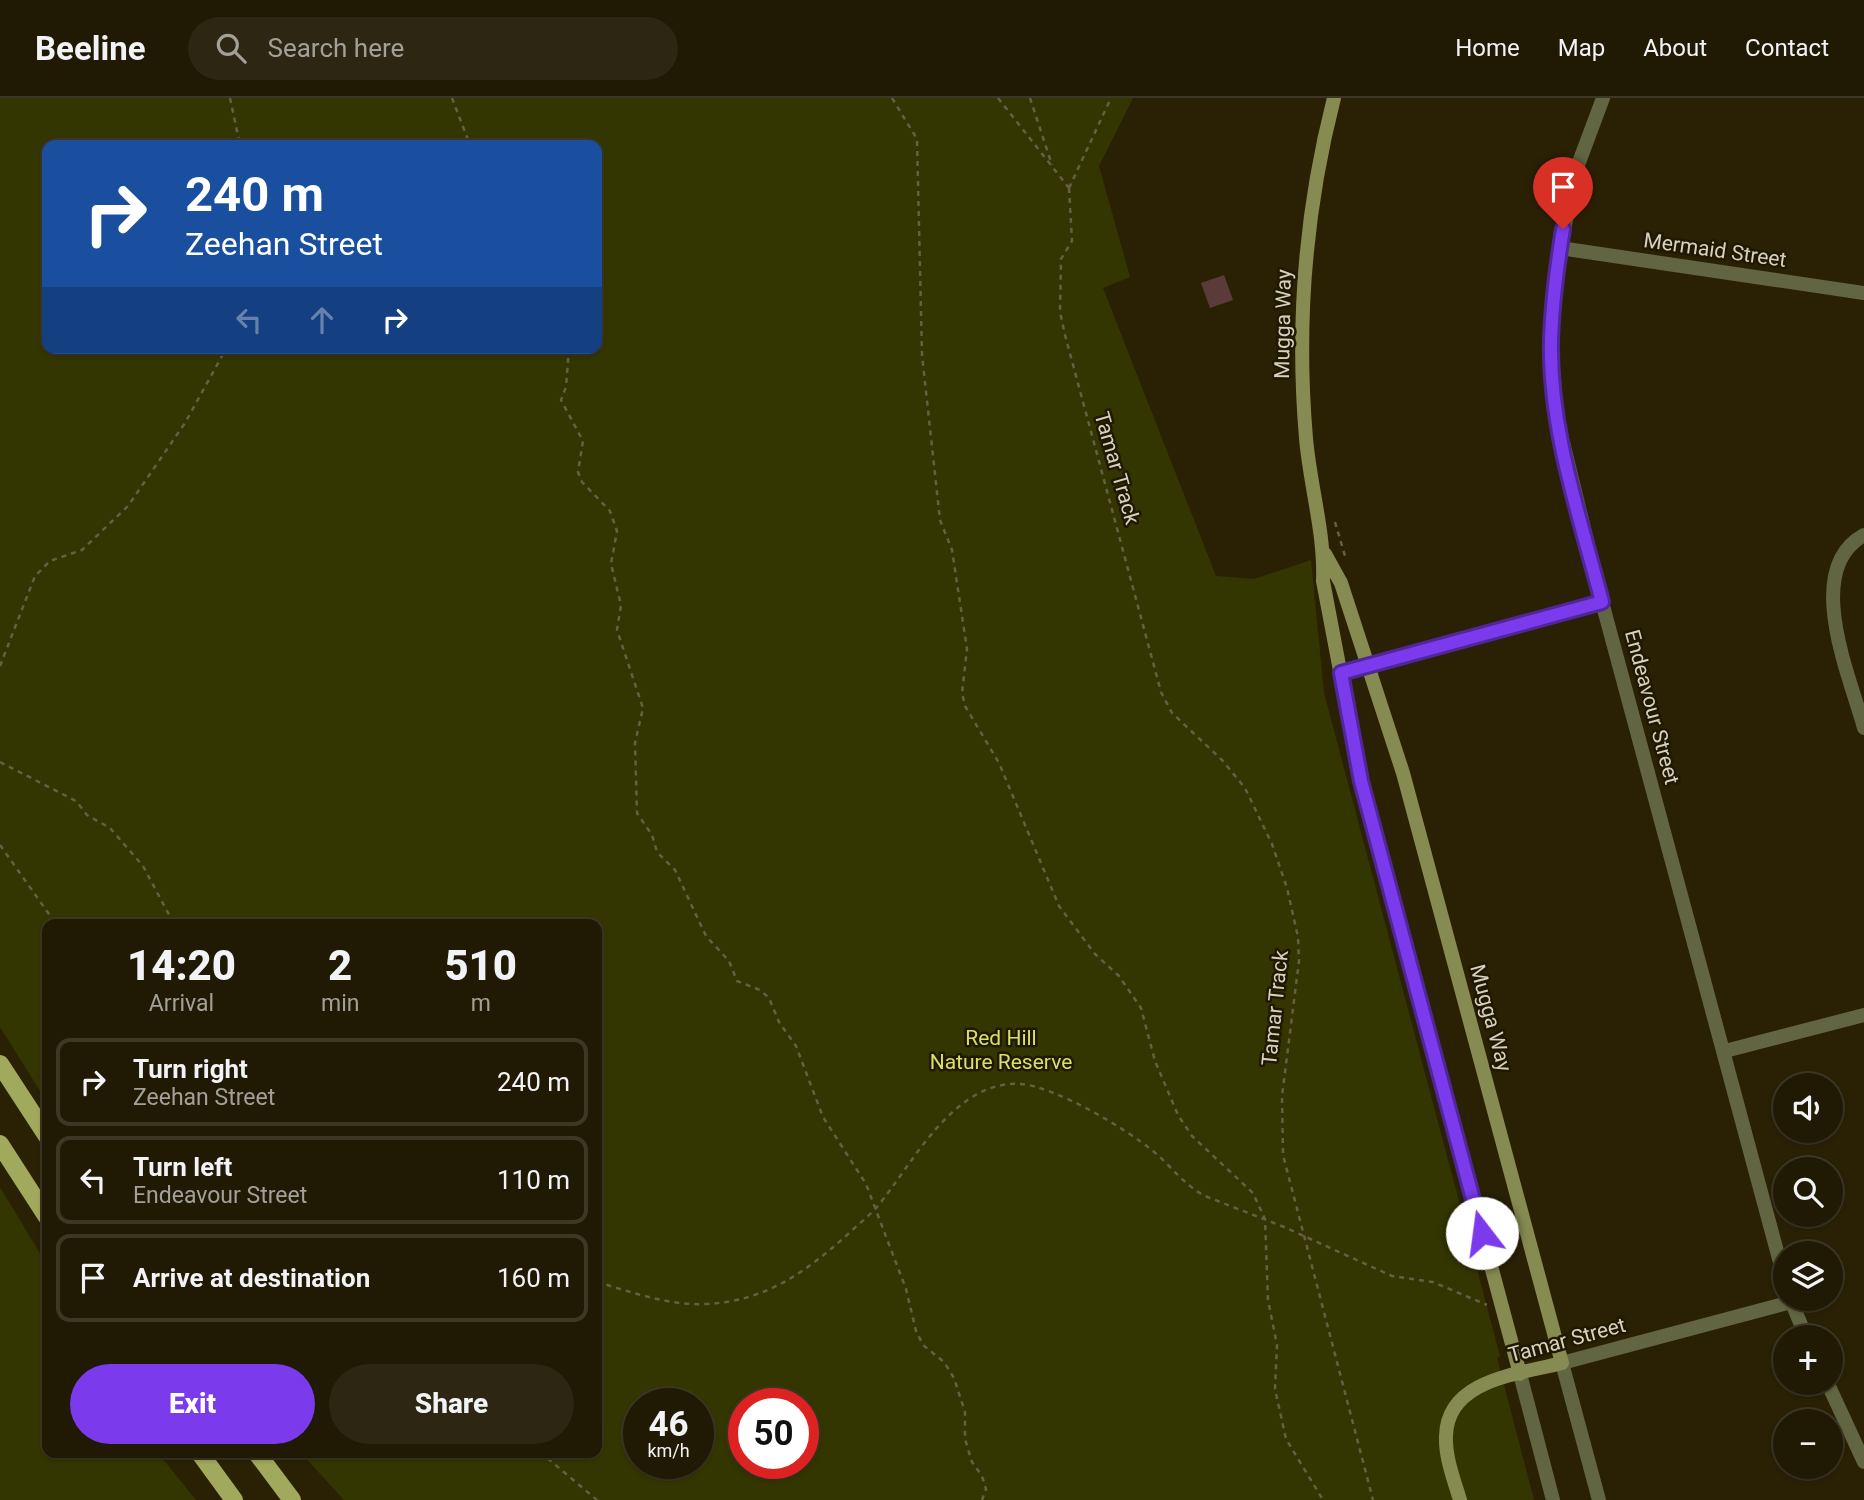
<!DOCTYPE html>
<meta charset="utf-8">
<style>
:root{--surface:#201904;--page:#2d2613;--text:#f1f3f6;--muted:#a2a09a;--line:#3d3826;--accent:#7c3aed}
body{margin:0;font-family:Roboto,sans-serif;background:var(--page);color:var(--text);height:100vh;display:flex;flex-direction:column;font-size:26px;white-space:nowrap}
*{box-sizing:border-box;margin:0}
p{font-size:23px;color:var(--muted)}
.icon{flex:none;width:38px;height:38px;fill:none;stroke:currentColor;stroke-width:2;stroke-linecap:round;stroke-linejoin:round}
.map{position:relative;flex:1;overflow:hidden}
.drawer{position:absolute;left:42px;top:821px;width:560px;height:539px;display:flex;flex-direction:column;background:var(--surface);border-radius:14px;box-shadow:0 2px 5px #0004,0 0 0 2px var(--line)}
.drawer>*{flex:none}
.banner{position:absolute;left:42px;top:42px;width:560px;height:214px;border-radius:14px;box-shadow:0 2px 5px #0004,0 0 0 2px var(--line);background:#1a4fa0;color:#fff;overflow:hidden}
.buttons{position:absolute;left:1773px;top:975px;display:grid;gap:14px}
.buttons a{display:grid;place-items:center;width:70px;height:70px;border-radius:50%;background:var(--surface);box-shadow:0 2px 5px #0004,0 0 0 2px var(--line);font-size:35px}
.speed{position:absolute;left:623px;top:1290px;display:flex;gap:14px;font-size:35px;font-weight:700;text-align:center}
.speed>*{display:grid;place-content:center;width:91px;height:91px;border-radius:50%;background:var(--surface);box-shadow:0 2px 5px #0004,0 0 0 2px var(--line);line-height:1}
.speed small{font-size:18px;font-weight:400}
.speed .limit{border:10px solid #d22;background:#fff;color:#111}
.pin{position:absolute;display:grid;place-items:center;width:60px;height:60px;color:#fff;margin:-72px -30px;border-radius:50% 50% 50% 0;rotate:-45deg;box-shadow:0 0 7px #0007}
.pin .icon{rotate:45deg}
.me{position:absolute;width:77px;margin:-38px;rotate:345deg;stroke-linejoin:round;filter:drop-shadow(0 0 5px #0008)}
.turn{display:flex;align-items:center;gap:24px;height:147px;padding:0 28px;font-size:32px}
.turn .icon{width:91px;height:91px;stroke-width:2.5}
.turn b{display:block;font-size:49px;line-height:60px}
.lanes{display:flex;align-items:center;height:66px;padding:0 28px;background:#0003;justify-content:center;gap:35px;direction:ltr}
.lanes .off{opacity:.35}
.eta{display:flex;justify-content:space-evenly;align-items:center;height:119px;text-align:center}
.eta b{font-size:42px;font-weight:800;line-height:49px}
.button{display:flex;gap:14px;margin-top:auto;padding:14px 28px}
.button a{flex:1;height:80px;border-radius:42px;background:var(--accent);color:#fff;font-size:28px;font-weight:800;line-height:80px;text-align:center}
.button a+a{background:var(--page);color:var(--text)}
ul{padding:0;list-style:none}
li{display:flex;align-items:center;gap:21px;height:88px;margin:0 14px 10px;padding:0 14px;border:4px solid var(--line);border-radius:14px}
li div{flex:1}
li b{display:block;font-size:26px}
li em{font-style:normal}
header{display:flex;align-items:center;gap:42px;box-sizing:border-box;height:98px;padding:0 35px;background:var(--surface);border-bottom:2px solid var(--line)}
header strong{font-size:33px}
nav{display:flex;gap:38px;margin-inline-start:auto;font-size:24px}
.search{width:490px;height:63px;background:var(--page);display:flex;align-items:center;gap:18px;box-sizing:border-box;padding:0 24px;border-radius:38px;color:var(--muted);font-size:26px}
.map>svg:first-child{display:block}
.green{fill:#343601;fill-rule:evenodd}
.building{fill:#5b3b3a}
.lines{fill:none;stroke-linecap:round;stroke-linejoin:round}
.path{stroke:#665e46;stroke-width:2.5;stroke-dasharray:5 5;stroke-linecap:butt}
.street{stroke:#616542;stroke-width:14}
.secondary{stroke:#868b51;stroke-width:14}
.primary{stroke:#a1a95c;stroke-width:18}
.route-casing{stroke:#51269a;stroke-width:18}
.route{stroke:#7c3aed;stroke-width:12}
.labels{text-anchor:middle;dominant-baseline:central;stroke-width:5;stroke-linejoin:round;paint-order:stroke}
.street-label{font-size:21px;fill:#d7d1c1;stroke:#211800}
.park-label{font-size:21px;fill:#d8e164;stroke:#211800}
</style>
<header>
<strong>Beeline</strong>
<div class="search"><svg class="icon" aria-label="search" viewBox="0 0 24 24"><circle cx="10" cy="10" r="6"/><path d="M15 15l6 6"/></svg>Search here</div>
<nav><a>Home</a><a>Map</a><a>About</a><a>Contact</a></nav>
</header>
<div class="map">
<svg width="1864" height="1402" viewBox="0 0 1864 1402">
<rect width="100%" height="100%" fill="#2a2105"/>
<path class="green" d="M0,0H1133L1099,68L1130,179L1103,190L1216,478L1254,481L1311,462L1324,595L1500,1258L1497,1260L1534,1402H344L301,1355L597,1354V826H47V1004L0,929ZM47,47H597V250H47ZM639,1306H698V1365H639ZM744,1306H803V1365H744Z
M0,1089L47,1167V1354L158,1355L196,1402H0Z"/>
<path class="building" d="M1224,177L1233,202L1210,210L1201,185Z"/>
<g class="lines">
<path class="path" d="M230,0L240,47
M452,0L470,47
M892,0L917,41L922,257L940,422L952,452L967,551L962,595L965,608L999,665L1059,808L1095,856L1119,878L1141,910L1155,963L1178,1017L1192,1038L1253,1095L1265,1121L1268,1202L1277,1247L1275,1291L1286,1341L1323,1402
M998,0L1069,90
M1030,0L1052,67
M1069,90L1072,143L1061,161L1060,214L1065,237L1161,594L1172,615L1222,662L1245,690L1272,746L1287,790L1298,839L1299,863L1282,998L1283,1057L1373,1402
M1069,90L1111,0
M569,250L566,289L561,302L583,343L578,374L582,384L610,413L617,433L611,466L621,507L617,532L643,610L635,645L637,715L652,737L657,754L675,772L706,838L729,863L737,883L760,892L769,900L779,924L796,948L823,1019L866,1086L906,1191L916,1233L923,1247L944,1264L954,1280L965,1314V1341L972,1364L982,1378L986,1391L982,1402
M1335,424L1345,458
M0,568L35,478L50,463L82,452L128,408L185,325L222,258L223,250
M0,664L76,703L87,717L110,730L143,768L174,826
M0,747L56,826
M597,1184C631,1194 670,1208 706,1206C765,1203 803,1176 846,1138C856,1128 868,1119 877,1109C912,1067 954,981 1021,986C1056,989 1125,1030 1153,1053C1171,1068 1184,1087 1205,1098L1284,1129L1392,1178L1433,1184L1487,1207
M540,1354L597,1402"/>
<path class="street" d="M1603,0L1578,67L1560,150L1551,243L1557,320L1602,504L1785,1183
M1560,150L1864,195
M1864,437C1802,471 1850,578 1864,630
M1341,575L1602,504
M1725,953L1864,917
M1790,1200L1806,1239
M1520,1276L1553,1402
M1827,1284L1864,1364
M1599,1402L1562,1265L1791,1204"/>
<path class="secondary" d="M1334,0C1305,113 1296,224 1306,340C1310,388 1325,435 1323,483L1361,683L1520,1276
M1325,456L1341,485L1403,675L1562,1265C1520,1276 1447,1281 1446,1338C1445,1359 1454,1382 1460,1402"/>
<path class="primary" d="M0,966L47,1038
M0,1046L47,1119
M199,1354L234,1402
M256,1354L292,1402"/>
</g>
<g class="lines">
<g class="route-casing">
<path id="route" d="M1482,1135L1361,683L1341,575L1602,504C1580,419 1549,331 1551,243C1552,206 1557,168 1563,131"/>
</g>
<use href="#route" class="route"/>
</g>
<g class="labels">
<g class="street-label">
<text transform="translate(1715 152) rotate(8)">Mermaid Street</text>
<text transform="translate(1283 226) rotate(-89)">Mugga Way</text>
<text transform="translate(1117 370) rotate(74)">Tamar Track</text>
<text transform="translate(1652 609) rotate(75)">Endeavour Street</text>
<text transform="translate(1275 910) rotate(-84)">Tamar Track</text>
<text transform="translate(1491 920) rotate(75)">Mugga Way</text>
<text transform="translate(1567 1242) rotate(-15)">Tamar Street</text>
</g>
<g class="park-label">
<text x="1001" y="940">Red Hill<tspan x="1001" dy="24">Nature Reserve</tspan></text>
</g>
</g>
</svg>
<div class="buttons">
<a><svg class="icon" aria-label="sound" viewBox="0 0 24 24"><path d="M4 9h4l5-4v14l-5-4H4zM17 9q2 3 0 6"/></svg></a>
<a><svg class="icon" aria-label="search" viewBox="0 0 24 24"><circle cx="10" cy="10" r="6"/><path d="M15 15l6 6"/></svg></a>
<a><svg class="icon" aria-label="layers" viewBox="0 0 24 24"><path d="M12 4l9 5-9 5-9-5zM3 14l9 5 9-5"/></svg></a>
<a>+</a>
<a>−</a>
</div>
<div class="speed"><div>46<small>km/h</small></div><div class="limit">50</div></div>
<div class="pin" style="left:1563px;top:131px;background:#d93025"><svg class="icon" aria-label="arrive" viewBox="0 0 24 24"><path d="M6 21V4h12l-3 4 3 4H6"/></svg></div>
<svg class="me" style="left:1482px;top:1135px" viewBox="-20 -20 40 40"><circle r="19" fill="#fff"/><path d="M0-13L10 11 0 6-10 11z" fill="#7c3aed"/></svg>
<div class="banner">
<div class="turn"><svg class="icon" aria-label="right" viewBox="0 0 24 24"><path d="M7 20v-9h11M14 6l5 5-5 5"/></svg><div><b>240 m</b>Zeehan Street</div></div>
<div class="lanes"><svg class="icon off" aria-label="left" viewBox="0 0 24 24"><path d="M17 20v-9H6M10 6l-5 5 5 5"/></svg><svg class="icon off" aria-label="ahead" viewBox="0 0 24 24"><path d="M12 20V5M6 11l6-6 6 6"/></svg><svg class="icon" aria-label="right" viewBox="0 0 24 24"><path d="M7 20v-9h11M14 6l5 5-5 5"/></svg></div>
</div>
<section class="drawer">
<div class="eta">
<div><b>14:20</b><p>Arrival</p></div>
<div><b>2</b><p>min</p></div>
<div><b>510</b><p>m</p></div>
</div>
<ul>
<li><svg class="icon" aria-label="right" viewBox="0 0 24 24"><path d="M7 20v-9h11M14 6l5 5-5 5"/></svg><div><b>Turn right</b><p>Zeehan Street</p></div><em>240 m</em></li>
<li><svg class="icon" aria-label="left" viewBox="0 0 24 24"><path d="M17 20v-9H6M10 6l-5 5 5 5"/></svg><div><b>Turn left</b><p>Endeavour Street</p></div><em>110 m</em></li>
<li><svg class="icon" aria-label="arrive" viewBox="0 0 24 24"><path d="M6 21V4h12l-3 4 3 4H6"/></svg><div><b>Arrive at destination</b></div><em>160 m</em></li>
</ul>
<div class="button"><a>Exit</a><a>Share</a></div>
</section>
</div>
